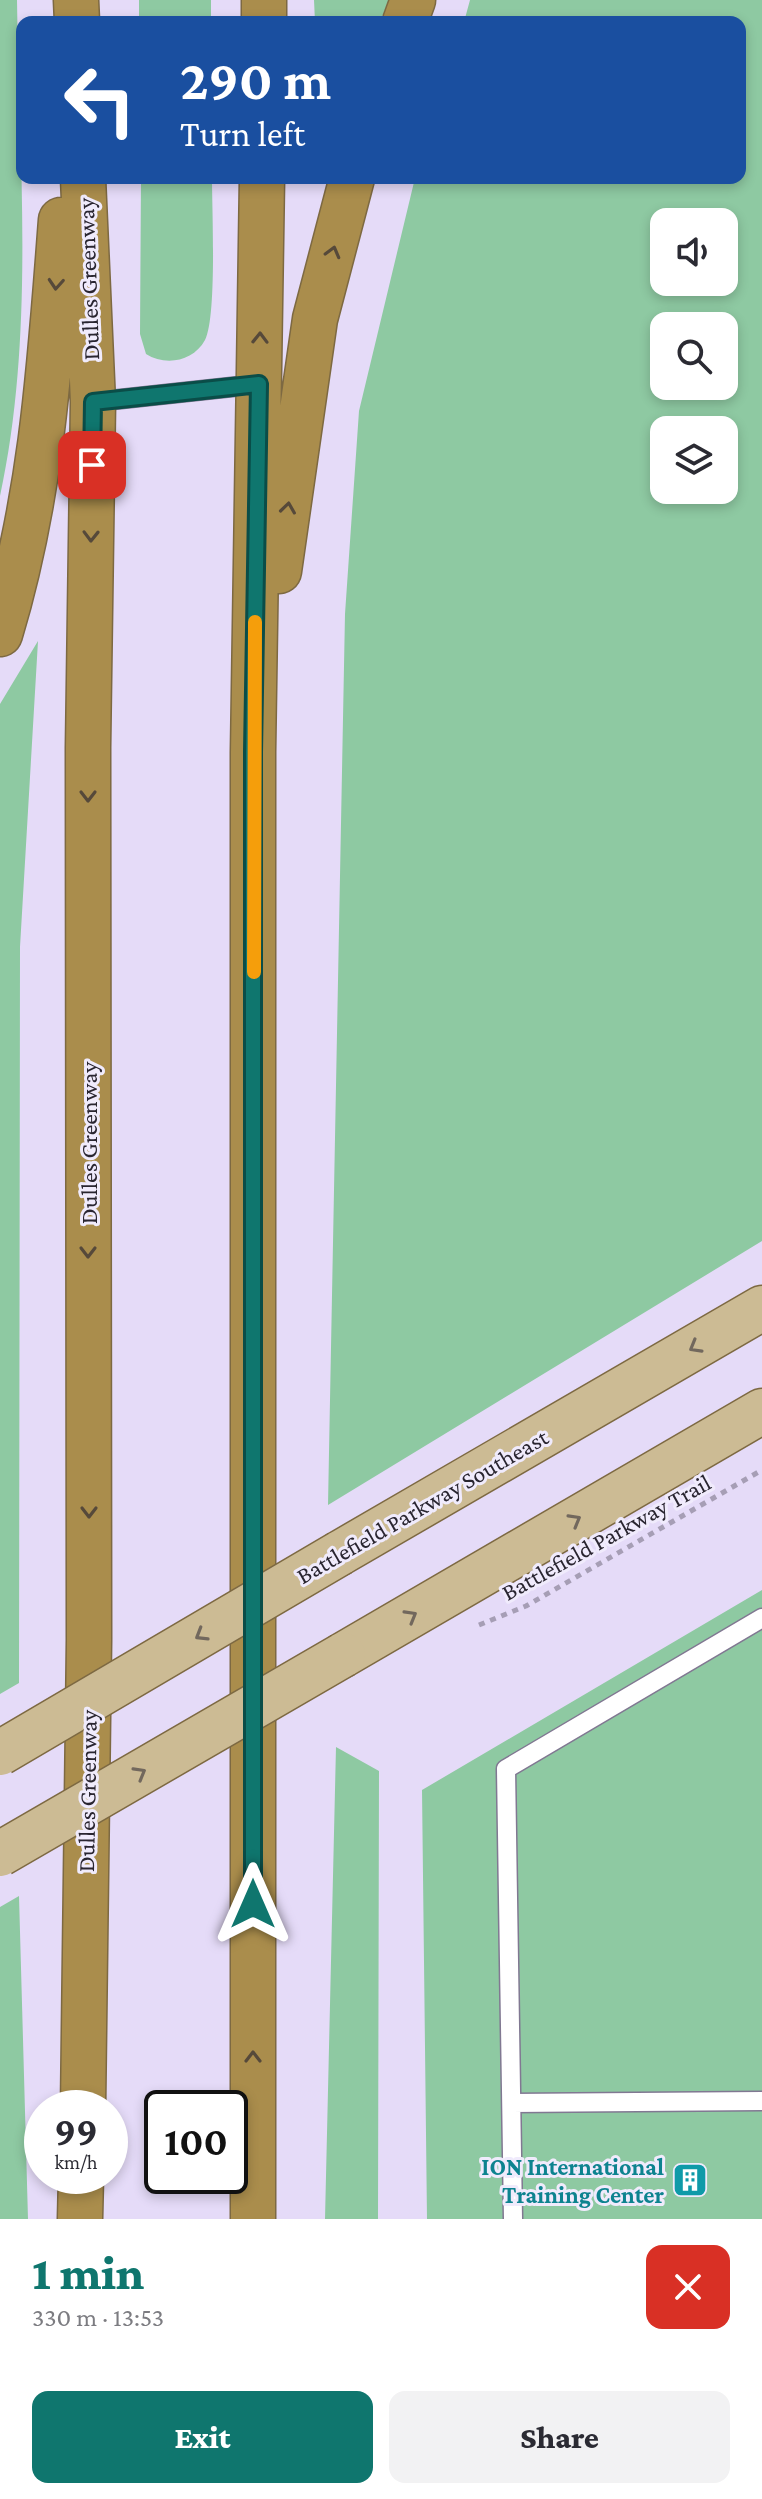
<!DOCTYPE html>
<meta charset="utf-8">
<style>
:root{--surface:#fff;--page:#f2f2f3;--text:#2b2b33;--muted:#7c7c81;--accent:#0f766e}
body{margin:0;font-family:"Crimson Pro",serif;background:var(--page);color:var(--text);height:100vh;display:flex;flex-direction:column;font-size:30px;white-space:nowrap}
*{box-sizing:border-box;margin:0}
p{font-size:26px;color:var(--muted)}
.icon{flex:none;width:44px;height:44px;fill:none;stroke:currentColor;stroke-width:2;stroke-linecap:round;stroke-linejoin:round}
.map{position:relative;height:2219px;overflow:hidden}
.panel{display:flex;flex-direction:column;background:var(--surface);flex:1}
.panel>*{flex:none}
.guide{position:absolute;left:16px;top:16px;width:730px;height:168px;border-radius:16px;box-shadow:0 4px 12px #0003;background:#1a4fa0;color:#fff;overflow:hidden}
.buttons{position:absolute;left:650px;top:208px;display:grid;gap:16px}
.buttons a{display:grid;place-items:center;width:88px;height:88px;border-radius:16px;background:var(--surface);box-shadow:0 4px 12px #0003;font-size:40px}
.speed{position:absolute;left:24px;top:2090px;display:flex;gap:16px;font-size:40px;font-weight:700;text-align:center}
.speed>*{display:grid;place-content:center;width:104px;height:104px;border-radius:50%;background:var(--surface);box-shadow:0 4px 12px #0003;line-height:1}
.speed small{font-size:20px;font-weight:400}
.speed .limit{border:4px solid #111;border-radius:12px;background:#fff;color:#111}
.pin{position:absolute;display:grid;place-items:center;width:68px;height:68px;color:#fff;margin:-34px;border-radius:16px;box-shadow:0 4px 12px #0006}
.me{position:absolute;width:88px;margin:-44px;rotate:0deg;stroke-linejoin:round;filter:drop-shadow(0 0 6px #0008)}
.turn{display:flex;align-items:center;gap:28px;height:168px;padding:0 32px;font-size:36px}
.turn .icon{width:104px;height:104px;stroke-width:2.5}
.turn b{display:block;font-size:56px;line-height:68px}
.round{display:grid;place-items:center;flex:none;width:84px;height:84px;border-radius:16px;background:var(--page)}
.head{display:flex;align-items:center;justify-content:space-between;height:136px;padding:0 32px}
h1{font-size:48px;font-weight:800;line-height:60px;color:var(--accent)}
.primary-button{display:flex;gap:16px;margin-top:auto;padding:16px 32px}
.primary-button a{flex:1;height:92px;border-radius:16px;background:var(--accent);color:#fff;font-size:32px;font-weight:800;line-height:92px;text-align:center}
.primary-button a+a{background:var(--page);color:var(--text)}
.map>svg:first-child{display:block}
.green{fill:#8ec9a2;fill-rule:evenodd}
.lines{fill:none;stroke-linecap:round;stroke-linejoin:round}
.service-casing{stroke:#817892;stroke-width:21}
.primary-casing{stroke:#7d6942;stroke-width:47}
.motorway-casing{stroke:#7d6942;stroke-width:47}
.path{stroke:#a69eb5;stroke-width:5;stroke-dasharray:6 6;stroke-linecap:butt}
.service{stroke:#fff;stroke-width:18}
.primary{stroke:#ccbb94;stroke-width:44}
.motorway{stroke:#aa8d4c;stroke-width:44}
.primary-bridge-casing{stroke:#7d6942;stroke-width:47;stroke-linecap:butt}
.primary-bridge{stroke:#ccbb94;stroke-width:44}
.oneway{stroke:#56493a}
.oneway2{stroke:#72685d}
.route-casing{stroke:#0a4d48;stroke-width:20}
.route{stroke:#0f766e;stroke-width:14}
.slow{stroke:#f59e0b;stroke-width:14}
.labels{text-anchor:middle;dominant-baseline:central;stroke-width:6;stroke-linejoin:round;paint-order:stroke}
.street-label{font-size:24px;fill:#292530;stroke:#f0ebfc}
.culture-label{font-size:24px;font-weight:bold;fill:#0d838f;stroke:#f0ebfc;text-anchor:end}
</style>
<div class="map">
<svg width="762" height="2219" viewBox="0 0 762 2219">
<rect width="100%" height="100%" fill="#e5dbf8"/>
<path class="green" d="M0,0H17C19,163 35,335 0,496Z
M139,0H211V22H139Z
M314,0H389L380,22H315Z
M470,0H762V1241L328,1505L345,614L359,411L415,178H740V22H464ZM664,222H724V282H664ZM664,326H724V386H664ZM664,430H724V490H664Z
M141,178H212C212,208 217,317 205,340C193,362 165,366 146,354L140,334Z
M38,641L20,947L19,1683L0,1694V704Z
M762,1590V2219H427L422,1790Z
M336,1747L379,1771L378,2219H325Z
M19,1896L28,2219H0V1907Z"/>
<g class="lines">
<g class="service-casing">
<path id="service" d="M93,402L259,384
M512,2103L762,2101
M513,2219L506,1769L762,1618"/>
</g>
<g class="primary-casing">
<path id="primary" d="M340,1553L762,1308
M343,1655L762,1411"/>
</g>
<g class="motorway-casing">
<path id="motorway" d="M76,0L77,22
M264,0V22
M405,22L413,0
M279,571L315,319L352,178
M0,634C42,495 50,364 61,220
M83,2108L89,1640L88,748L93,402L83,178
M80,2219L81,2176
M253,2219V752L262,178"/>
</g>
<path class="path" d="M479,1625L526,1606L762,1470"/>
<use href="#service" class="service"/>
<use href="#primary" class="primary"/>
<use href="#motorway" class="motorway"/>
<g class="primary-bridge-casing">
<path id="primary-bridge" d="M0,1753L340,1553
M0,1854L343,1655"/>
</g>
<use href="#primary-bridge" class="primary-bridge"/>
</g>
<defs><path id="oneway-chevron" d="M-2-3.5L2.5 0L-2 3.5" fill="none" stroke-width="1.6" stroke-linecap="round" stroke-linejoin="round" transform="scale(2)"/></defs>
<g class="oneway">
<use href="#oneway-chevron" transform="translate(333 252) rotate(-75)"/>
<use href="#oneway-chevron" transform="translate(56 284) rotate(94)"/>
<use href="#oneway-chevron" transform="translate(260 338) rotate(-89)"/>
<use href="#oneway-chevron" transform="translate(288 508) rotate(-82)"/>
<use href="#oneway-chevron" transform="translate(91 536) rotate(91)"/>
<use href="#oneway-chevron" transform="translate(88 796) rotate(90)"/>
<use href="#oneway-chevron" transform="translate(88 1252) rotate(90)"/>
<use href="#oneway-chevron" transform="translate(89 1512) rotate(90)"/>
<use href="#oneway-chevron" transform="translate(253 2057) rotate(-90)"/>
</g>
<g class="oneway2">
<use href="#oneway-chevron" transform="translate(695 1347) rotate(150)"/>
<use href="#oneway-chevron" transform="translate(575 1520) rotate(-30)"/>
<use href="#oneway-chevron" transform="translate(411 1616) rotate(-30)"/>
<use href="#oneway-chevron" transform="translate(201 1635) rotate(149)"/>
<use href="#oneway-chevron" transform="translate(140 1773) rotate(-30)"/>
</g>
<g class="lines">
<g class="route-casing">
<path id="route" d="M92,465L93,402L259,384L253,752V1904"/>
</g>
<use href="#route" class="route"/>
<path class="slow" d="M254,972L255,622"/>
</g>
<defs>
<g id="building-square" transform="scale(1.8)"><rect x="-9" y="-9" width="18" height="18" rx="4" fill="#0f9aa8" stroke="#f0ebfc"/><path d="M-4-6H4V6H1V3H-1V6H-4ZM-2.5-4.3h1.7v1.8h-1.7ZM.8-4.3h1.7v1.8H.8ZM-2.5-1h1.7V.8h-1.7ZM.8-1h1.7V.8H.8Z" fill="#fff"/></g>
</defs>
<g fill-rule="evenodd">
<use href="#building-square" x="690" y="2180"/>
</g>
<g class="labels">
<g class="street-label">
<text transform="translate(88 279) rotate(-92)">Dulles Greenway</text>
<text transform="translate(88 1143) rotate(-90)">Dulles Greenway</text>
<text transform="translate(422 1506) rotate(-30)">Battlefield Parkway Southeast</text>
<text transform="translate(606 1537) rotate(-29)">Battlefield Parkway Trail</text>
<text transform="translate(87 1791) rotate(-89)">Dulles Greenway</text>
</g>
<g class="culture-label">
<text x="664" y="2166">ION International<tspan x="664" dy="28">Training Center</tspan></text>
</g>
</g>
</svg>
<div class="buttons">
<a><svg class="icon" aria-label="sound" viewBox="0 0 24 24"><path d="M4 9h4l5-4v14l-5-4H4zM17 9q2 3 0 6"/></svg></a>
<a><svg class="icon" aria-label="search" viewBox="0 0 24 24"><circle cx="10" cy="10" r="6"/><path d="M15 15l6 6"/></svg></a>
<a><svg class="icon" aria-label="layers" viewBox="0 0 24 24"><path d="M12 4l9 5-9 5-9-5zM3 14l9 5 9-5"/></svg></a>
</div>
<div class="speed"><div>99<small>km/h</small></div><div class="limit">100</div></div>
<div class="pin" style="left:92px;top:465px;background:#d93025"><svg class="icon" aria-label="arrive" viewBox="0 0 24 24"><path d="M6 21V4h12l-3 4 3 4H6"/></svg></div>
<svg class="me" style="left:253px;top:1904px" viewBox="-20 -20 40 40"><path d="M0-17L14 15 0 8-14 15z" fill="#0f766e" stroke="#fff" stroke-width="4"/></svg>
<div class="guide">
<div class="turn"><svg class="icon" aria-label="left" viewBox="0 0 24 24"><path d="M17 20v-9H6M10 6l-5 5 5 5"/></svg><div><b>290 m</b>Turn left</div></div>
</div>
</div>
<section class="panel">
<div class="head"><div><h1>1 min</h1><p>330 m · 13:53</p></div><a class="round" style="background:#d93025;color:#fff"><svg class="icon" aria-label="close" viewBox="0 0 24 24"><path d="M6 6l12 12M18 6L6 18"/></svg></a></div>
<div class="primary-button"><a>Exit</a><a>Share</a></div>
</section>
